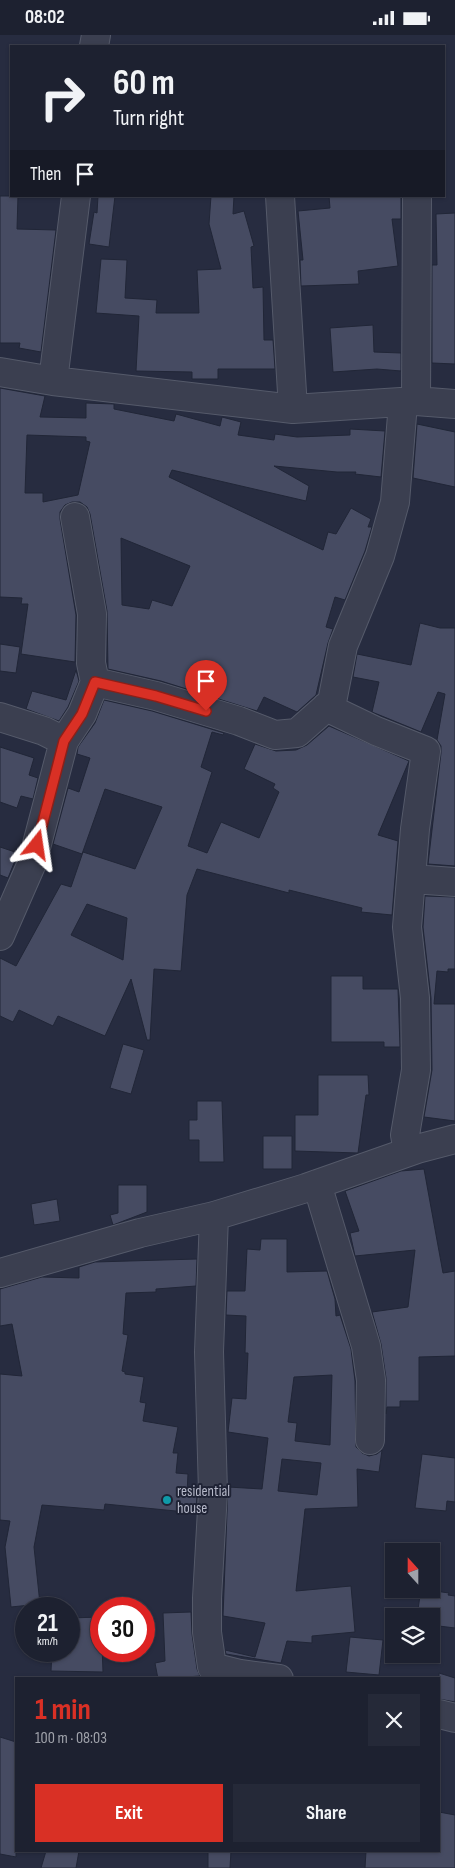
<!DOCTYPE html>
<meta charset="utf-8">
<style>
:root{--surface:#1d2130;--page:#252938;--text:#f1f3f6;--muted:#a0a3ab;--line:#3b3e4c;--accent:#d93025}
body{margin:0;font-family:"Sofia Sans Condensed",sans-serif;background:var(--page);color:var(--text);height:100vh;display:flex;flex-direction:column;font-size:19px;white-space:nowrap}
*{box-sizing:border-box;margin:0}
p{font-size:16px;color:var(--muted)}
.icon{flex:none;width:28px;height:28px;fill:none;stroke:currentColor;stroke-width:2;stroke-linecap:round;stroke-linejoin:round}
.map{position:relative;flex:1;overflow:hidden}
.panel{position:absolute;left:15px;top:1642px;width:425px;height:175px;display:flex;flex-direction:column;background:var(--surface);border-radius:0px;box-shadow:0 1px 4px #0004,0 0 0 1px var(--line)}
.panel>*{flex:none}
.top-card{position:absolute;left:10px;top:10px;width:435px;height:152px;border-radius:0px;box-shadow:0 1px 4px #0004,0 0 0 1px var(--line);background:#1d2130;color:var(--text);overflow:hidden}
.needle{width:32px;rotate:339deg}
.buttons{position:absolute;left:385px;top:1508px;display:grid;gap:10px}
.buttons a{display:grid;place-items:center;width:55px;height:55px;border-radius:0px;background:var(--surface);box-shadow:0 1px 4px #0004,0 0 0 1px var(--line);font-size:25px}
.speed{position:absolute;left:15px;top:1562px;display:flex;gap:10px;font-size:25px;font-weight:700;text-align:center}
.speed>*{display:grid;place-content:center;width:65px;height:65px;border-radius:50%;background:var(--surface);box-shadow:0 1px 4px #0004,0 0 0 1px var(--line);line-height:1}
.speed small{font-size:12px;font-weight:400}
.speed .limit{border:8px solid #d22;background:#fff;color:#111}
.pin{position:absolute;display:grid;place-items:center;width:42px;height:42px;color:#fff;margin:-51px -21px;border-radius:50% 50% 50% 0;rotate:-45deg;box-shadow:0 0 5px #0007}
.pin .icon{rotate:45deg}
.me{position:absolute;width:55px;margin:-28px;rotate:15deg;stroke-linejoin:round;filter:drop-shadow(0 0 4px #0008)}
.turn{display:flex;align-items:center;gap:18px;height:105px;padding:0 20px;font-size:22px}
.turn .icon{width:65px;height:65px;stroke-width:2.5}
.turn b{display:block;font-size:35px;line-height:42px}
.then{display:flex;align-items:center;height:48px;padding:0 20px;background:#0003;gap:10px;font-size:19px}
.round{display:grid;place-items:center;flex:none;width:52px;height:52px;border-radius:0px;background:var(--page)}
.summary{display:flex;align-items:center;justify-content:space-between;height:85px;padding:0 20px}
h1{font-size:30px;font-weight:700;line-height:38px;color:var(--accent)}
.cta{display:flex;gap:10px;margin-top:auto;padding:10px 20px}
.cta a{flex:1;height:58px;border-radius:0px;background:var(--accent);color:#fff;font-size:20px;font-weight:700;line-height:58px;text-align:center}
.cta a+a{background:var(--page);color:var(--text)}
.status{display:flex;justify-content:space-between;align-items:center;height:35px;padding:0 25px;background:var(--surface);direction:ltr}
.status svg{height:14px;fill:currentColor}
.map>svg:first-child{display:block}
.building{fill:#464b62;stroke:#212637;fill-rule:evenodd}
.lines{fill:none;stroke-linecap:round;stroke-linejoin:round}
.minor-casing{stroke:#555a6a;stroke-width:30}
.minor{stroke:#3b3f50;stroke-width:28}
.route-casing{stroke:#8d1f18;stroke-width:12}
.route{stroke:#d93025;stroke-width:9}
.culture-dot{fill:#0f9aa8;stroke:#1f2335;stroke-width:2}
.labels{text-anchor:middle;dominant-baseline:central;stroke-width:4;stroke-linejoin:round;paint-order:stroke}
.poi-label{font-size:15px;fill:#b7baca;stroke:#1f2335;text-anchor:start}
</style>
<div class="status"><b>08:02</b><svg viewBox="0 0 49 12"><path d="M0 12V9h3v3zM5 12V6h3v6zM10 12V3h3v9zM15 12V0h3v12zM26 1h20v11H26zM47 4h2v5h-2z"/></svg></div>
<div class="map">
<svg width="455" height="1833" viewBox="0 0 455 1833">
<rect width="100%" height="100%" fill="#272c40"/>
<path class="building" d="M0,161H18L17,194L56,195L41,317L19,313L20,308H0Z
M98,161H115L109,212L89,209L94,177L97,178Z
M211,161H234L233,179L244,176L254,211L251,212L253,253L263,252L264,305H273L275,334H218V344H192V337L136,336L139,281L96,278L101,224L127,225L125,263L157,265L156,278H199L197,235L221,234L209,189Z
M329,161H401V184H392L398,231L358,236L359,249L301,251L300,225H303L298,176L330,173Z
M455,178V329L432,328V230H437L436,179Z
M373,290L374,317L401,318V336L377,334L333,337L330,293Z
M0,353L45,361L40,382L86,383V368L114,369V374L174,386L176,379L220,391L222,382L241,387L238,400L274,405L275,399L297,402L350,400V394L385,396L381,442L355,439L356,437H337L274,431L309,451L306,466L172,435L169,442L323,515L328,497L336,499L351,473L371,484L368,492H372L365,516L345,565L335,562L326,592L333,594L328,608L316,660L297,677L264,662L257,676L161,646L108,634L107,576L90,479L87,472L80,467H72L65,470L60,477V484L76,580L75,627L21,619L28,569H21L22,563L0,562ZM27,400L86,402V406L90,407L78,460L43,467V458H25ZM121,503L190,531L172,571L152,565L149,574L122,570Z
M417,389L455,397V452L413,443Z
M420,588L440,593H455V831L428,829L441,718V711L437,705L445,659L438,657L421,697L372,677L379,647L353,642L357,619L411,630Z
M0,609L20,612L16,638L0,636Z
M76,635L79,646L68,672L59,686L26,674L32,656L66,665Z
M104,665L152,676L224,698L223,700L212,697L201,732L212,737L188,811L207,818L221,787L259,803L279,757L273,753L275,749L244,734L255,709L276,716L296,715L307,710L329,691L409,726L378,800L398,806L392,880L361,877L362,873L289,855V858L197,834L187,860L181,936L154,934L150,1005H147L131,944L105,1001L58,981L53,991L19,975L13,987L0,981V923L16,931L61,849L71,852L83,817L135,834L162,772L105,754L82,819L53,809L68,753L79,757L90,723L77,719L78,712L95,688ZM87,869L127,883L123,925L71,900Z
M0,712L34,723L29,740L38,743L33,764L21,761L17,773L0,767Z
M0,812L18,818L8,843L0,840Z
M425,861L455,862V934H448V937L437,936L434,969H455V1086L424,1082L432,1035L431,963L423,892Z
M331,941H363V954H398L400,1012H384V1007H331Z
M123,1009L144,1015L131,1059L110,1053Z
M318,1040H368L369,1060H366L358,1118L295,1116V1080H318Z
M197,1066H222L224,1127H199V1105H189V1085H197Z
M263,1101H292V1134H263Z
M424,1134L443,1238L455,1236V1321L419,1322V1366H400V1372H387L386,1379V1343L381,1309L372,1277L408,1272L415,1215L355,1221L350,1198L359,1196L345,1156L401,1136Z
M118,1150H147V1177L113,1190L110,1180L118,1178Z
M57,1164L60,1186L34,1190L31,1169Z
M261,1204H287V1237L327,1236L335,1264L336,1281L340,1280L351,1314L355,1346L356,1412L362,1418L369,1421L377,1419L382,1415L379,1437L357,1434L358,1472L305,1474L296,1556L351,1551L355,1597L312,1601V1608L287,1606L281,1628L226,1619L225,1615L255,1622L265,1588L223,1581L228,1452L262,1454L268,1403L228,1397L232,1363L246,1364L248,1318H245L246,1281L226,1280L227,1256H245L247,1214L260,1215ZM332,1340L330,1410L295,1406L297,1388L288,1387L294,1342ZM282,1424L321,1428L317,1460L278,1456Z
M197,1224L196,1251L156,1254V1257L126,1258L123,1299L128,1300L122,1336L125,1337V1339L144,1342L140,1367L146,1368L143,1386L178,1392L173,1418H178L176,1438L188,1439L187,1458L197,1459L196,1478L105,1469L104,1475L42,1470L34,1512L40,1569L11,1572L5,1512L10,1486L0,1485V1339L22,1341L12,1289L0,1291V1254L42,1242L79,1243V1232L95,1227Z
M422,1419L455,1423V1467L447,1466L446,1476L415,1473Z
M421,1554L449,1558L448,1560L455,1561V1593L431,1590V1581H417Z
M191,1577L192,1599L197,1634L200,1641L158,1644L155,1628L165,1626L163,1578Z
M101,1582L103,1637L51,1636L52,1616H69V1583Z
M350,1602L383,1605L379,1640L346,1637Z
M439,1638L455,1643V1667L439,1664Z
M0,1702L16,1707V1822L0,1819Z
M439,1777L455,1780V1833H365L366,1816H439Z
M46,1816H79L76,1833H41Z
M208,1816H231L230,1833H208Z"/>
<g class="lines">
<g class="minor-casing">
<path id="minor" d="M94,11L96,0
M280,161L293,374
M0,337L53,346L293,374L416,366L455,369
M53,346L76,161
M416,366L417,161
M95,647L156,661L239,686L275,700L297,698L332,667L343,611L380,521L395,467L403,368
M326,672L376,696L426,716L415,794L407,892L415,963L416,1035L405,1100L408,1117
M0,682L44,696L64,706L32,828L0,901
M64,706L82,679L95,647L91,628L92,579L75,482
M412,844L455,847
M317,1149L366,1311L371,1345L370,1405
M214,1181L209,1317L213,1457L207,1563V1597L212,1632L240,1639L279,1644
M0,1238L140,1198L214,1181L306,1153L417,1114L455,1104
M439,1679L455,1683"/>
</g>
<use href="#minor" class="minor"/>
</g>
<g class="lines">
<g class="route-casing">
<path id="route" d="M37,810L64,706L82,679L95,647L156,661L206,676"/>
</g>
<use href="#route" class="route"/>
</g>
<circle class="culture-dot" cx="167" cy="1465" r="5"/>
<g class="labels">
<g class="poi-label">
<text x="177" y="1456">residential<tspan x="177" dy="17">house</tspan></text>
</g>
</g>
</svg>
<div class="buttons">
<a><svg class="needle" viewBox="-14 -14 28 28"><path d="M0-13l5 13h-10z" fill="#e53935"/><path d="M0 13l5-13h-10z" fill="#a0a3ab"/></svg></a>
<a><svg class="icon" aria-label="layers" viewBox="0 0 24 24"><path d="M12 4l9 5-9 5-9-5zM3 14l9 5 9-5"/></svg></a>
</div>
<div class="speed"><div>21<small>km/h</small></div><div class="limit">30</div></div>
<div class="pin" style="left:206px;top:676px;background:#d93025"><svg class="icon" aria-label="arrive" viewBox="0 0 24 24"><path d="M6 21V4h12l-3 4 3 4H6"/></svg></div>
<svg class="me" style="left:37px;top:810px" viewBox="-20 -20 40 40"><path d="M0-17L14 15 0 8-14 15z" fill="#d93025" stroke="#fff" stroke-width="4"/></svg>
<div class="top-card">
<div class="turn"><svg class="icon" aria-label="right" viewBox="0 0 24 24"><path d="M7 20v-9h11M14 6l5 5-5 5"/></svg><div><b>60 m</b>Turn right</div></div>
<div class="then">Then<svg class="icon" aria-label="arrive" viewBox="0 0 24 24"><path d="M6 21V4h12l-3 4 3 4H6"/></svg></div>
</div>
<section class="panel">
<div class="summary"><div><h1>1 min</h1><p>100 m · 08:03</p></div><a class="round"><svg class="icon" aria-label="close" viewBox="0 0 24 24"><path d="M6 6l12 12M18 6L6 18"/></svg></a></div>
<div class="cta"><a>Exit</a><a>Share</a></div>
</section>
</div>
